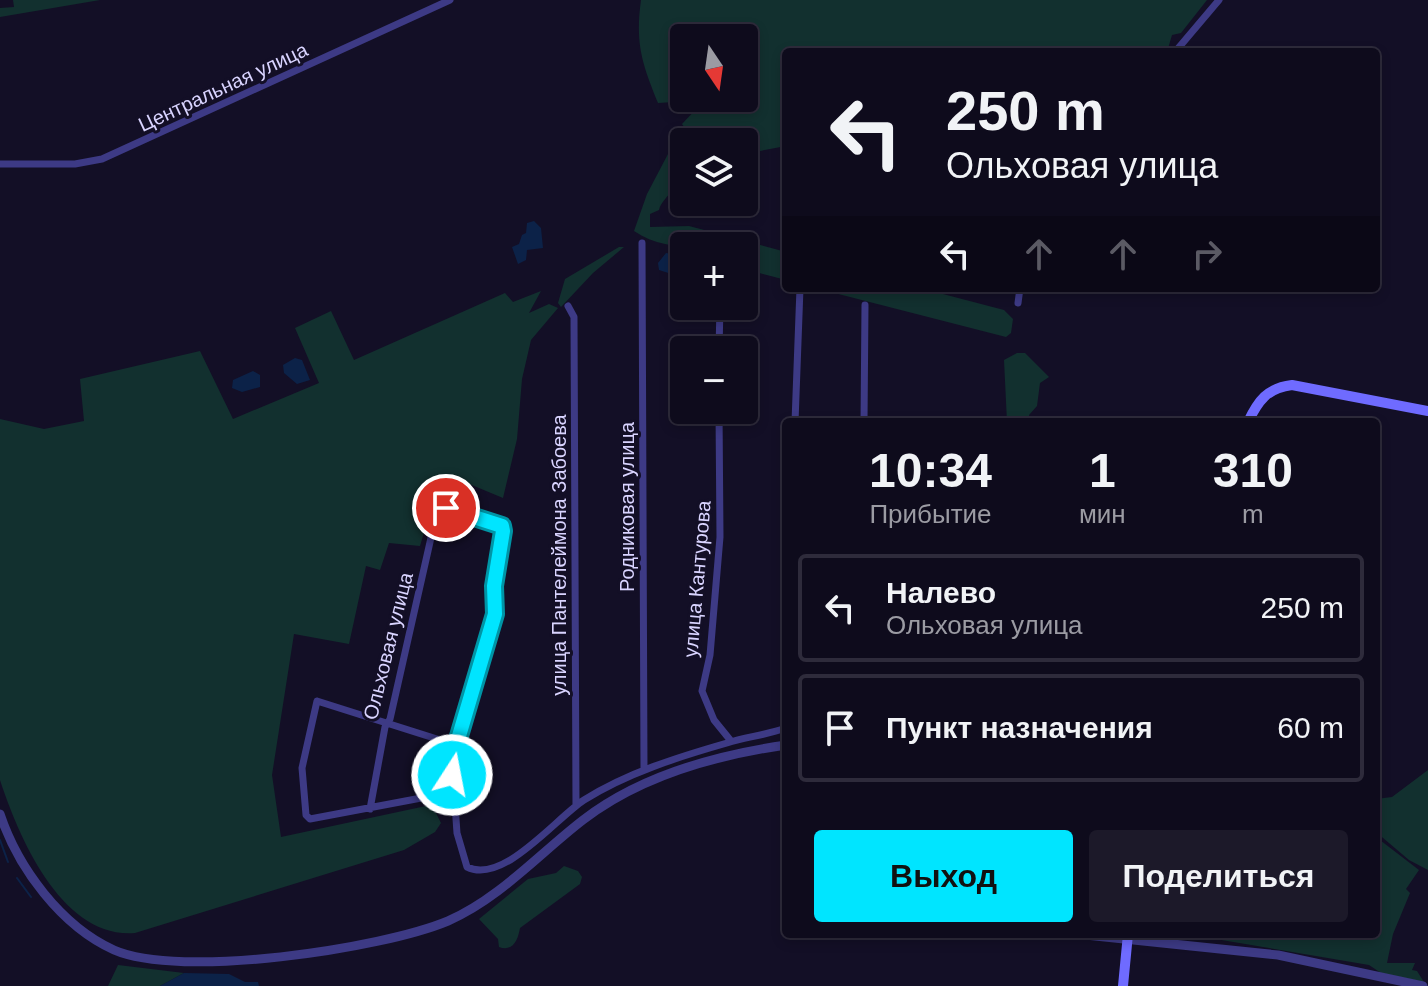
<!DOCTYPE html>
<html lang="ru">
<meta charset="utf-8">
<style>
:root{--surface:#0e0b1c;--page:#1c1929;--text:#f1f3f6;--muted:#9b9ba3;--line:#2e2b3b;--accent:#00e5ff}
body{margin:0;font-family:Helvetica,sans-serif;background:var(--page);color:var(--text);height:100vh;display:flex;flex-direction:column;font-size:30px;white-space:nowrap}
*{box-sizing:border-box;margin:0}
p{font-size:26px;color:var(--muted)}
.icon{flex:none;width:44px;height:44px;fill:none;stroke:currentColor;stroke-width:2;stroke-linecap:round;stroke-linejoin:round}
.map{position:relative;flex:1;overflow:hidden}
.drawer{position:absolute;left:782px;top:418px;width:598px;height:520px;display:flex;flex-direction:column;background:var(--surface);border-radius:8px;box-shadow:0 4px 12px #0003,0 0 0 2px var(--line)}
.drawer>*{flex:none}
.hud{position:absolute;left:782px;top:48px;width:598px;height:244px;border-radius:8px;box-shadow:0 4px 12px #0003,0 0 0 2px var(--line);background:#0e0b1c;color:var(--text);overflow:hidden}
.needle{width:52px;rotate:167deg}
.controls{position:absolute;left:670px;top:24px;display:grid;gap:16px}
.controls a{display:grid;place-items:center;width:88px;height:88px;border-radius:8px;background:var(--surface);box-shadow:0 4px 12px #0003,0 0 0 2px var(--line);font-size:40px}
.pin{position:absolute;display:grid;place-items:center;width:68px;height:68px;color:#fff;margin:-34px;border:4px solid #fff;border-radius:50%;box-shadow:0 2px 8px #0007}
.me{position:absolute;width:88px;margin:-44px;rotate:11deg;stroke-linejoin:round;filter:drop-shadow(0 0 6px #0008)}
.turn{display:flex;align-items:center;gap:28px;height:168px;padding:0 32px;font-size:36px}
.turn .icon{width:104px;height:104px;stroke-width:2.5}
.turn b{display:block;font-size:56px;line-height:68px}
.lanes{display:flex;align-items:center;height:76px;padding:0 32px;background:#0003;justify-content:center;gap:40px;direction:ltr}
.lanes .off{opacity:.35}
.eta{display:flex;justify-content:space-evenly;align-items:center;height:136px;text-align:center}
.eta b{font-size:48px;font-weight:700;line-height:56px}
.action{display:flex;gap:16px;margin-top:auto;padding:16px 32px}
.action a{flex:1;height:92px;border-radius:8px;background:var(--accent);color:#111;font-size:32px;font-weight:700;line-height:92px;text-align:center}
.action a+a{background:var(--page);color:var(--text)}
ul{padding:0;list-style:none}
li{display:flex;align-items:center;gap:24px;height:108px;margin:0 16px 12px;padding:0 16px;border:4px solid var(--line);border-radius:8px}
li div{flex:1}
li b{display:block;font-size:30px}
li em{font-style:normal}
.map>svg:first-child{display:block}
.green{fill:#12302f}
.water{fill:#0c2248}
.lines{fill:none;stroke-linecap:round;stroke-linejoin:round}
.stream{stroke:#0c2248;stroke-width:2}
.minor{stroke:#3d3a85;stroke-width:7}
.tertiary{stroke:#3d3a85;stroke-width:9}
.secondary{stroke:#6f6bff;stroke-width:10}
.route-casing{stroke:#0095a6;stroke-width:20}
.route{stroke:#00e5ff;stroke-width:14}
.labels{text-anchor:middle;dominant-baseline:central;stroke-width:6;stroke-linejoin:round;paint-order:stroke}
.street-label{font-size:20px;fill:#d9d4ff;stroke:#130f26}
</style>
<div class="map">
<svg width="1428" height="986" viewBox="0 0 1428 986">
<rect width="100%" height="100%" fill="#130f26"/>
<path class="green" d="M13,0H100L0,17V8L14,7Z
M641,0H1207L1181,33L1172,35L1167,52H786V146L744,154V142H684L689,137L693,140L682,124L699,106L697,98H744V38H684V89L674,102L658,103C642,63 635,44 641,0Z
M684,142V172L679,175C674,194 662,198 659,210L650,214V227L689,226L786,252V280L744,269V246C705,246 666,253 634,231L647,194L668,154L675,152Z
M619,247H624L593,273L561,307L558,303L565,279Z
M815,288H920L1004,310L1013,319L1011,333L1006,337Z
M541,291L529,313L549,304L558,308L531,340L522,379L517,439L503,498L467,483L446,486L434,499L420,546L389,543L380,570L366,566L349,644L294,634L272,775L281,837L426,806L436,813L441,823L435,832L404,850L135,933C62,939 19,838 0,780V419L44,429L84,421L80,379L200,351L233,419L319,383L295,328L331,311L354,360L505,293L513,302Z
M1017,353H1025L1049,377L1040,383L1037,406L1029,415L1031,422H1007L1004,360Z
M1428,770V870L1409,860L1376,832V799L1392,797Z
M1376,837L1419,870L1406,889L1410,893L1393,934L1387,963H1415L1412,970L1417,971L1424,982L1381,973L1369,965L1186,934H1376Z
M564,866L578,871L582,877L580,884L520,928C518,940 513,952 499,947L498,939L479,919L528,879L556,873Z
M118,965L184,973L160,986H108Z"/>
<path class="water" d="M534,221L541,228L543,248L527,250L526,260L518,264L512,247L519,244L522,235L526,233L527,223Z
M666,253L684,256V278L659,270L658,263Z
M295,358L302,360L310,380L297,384L284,373L283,365Z
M253,371L260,375V387L242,392L232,388L233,380Z
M184,973L229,974L245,982H258L259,986H160Z"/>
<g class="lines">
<path class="stream" d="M0,840L8,862
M17,878L31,897"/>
<path class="minor" d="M1175,52L1219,0
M0,164H75L102,159L450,0
M642,243L644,770
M1018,303L1020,288
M568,306L574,317L576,806
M719,350L720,306
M719,410L720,537L710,655L702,691L714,720L731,741
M795,422L800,288
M864,422L865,305
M453,792L310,819L306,815L302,768L317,701L456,745
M370,809L385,727L390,719L435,520L437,513L446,508L502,526L503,531L494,586L495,614L452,762L457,833L467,867C503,885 555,819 584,800C627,773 678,757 727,743C746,737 766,735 786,728"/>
<path class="tertiary" d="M0,814C18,868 61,926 114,950C180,979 381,949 448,921C499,899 540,853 583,820C640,776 716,755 786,745
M1076,934L1278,955L1423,986"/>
<path class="secondary" d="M1248,422C1258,401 1267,388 1292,385L1428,411
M1123,986L1128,934"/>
</g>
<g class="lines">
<g class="route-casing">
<path id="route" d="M446,508L502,526L503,531L494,586L495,614L454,753L452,775"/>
</g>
<use href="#route" class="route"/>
</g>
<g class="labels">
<g class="street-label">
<text transform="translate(223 87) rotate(-25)">Центральная улица</text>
<text transform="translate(627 507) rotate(-90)">Родниковая улица</text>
<text transform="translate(559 555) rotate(-90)">улица Пантелеймона Забоева</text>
<text transform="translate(697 579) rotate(-85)">улица Кантурова</text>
<text transform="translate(388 646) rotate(-76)">Ольховая улица</text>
</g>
</g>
</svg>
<div class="controls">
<a><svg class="needle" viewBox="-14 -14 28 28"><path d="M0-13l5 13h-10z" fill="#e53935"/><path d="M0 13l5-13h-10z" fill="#9b9ba3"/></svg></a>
<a><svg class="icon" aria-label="layers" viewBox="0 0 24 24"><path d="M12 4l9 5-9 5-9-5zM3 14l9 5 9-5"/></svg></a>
<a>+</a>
<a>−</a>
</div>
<div class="pin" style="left:446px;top:508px;background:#d93025"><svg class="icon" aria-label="arrive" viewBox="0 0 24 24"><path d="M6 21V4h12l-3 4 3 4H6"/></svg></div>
<svg class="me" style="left:452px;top:775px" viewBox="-20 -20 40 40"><circle r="17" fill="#00e5ff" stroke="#fff" stroke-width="3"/><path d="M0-11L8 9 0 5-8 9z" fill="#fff"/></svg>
<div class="hud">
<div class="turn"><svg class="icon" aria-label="left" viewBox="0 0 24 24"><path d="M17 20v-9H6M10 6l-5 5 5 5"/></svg><div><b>250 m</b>Ольховая улица</div></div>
<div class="lanes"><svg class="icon" aria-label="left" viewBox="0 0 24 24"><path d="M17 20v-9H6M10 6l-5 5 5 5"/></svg><svg class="icon off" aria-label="ahead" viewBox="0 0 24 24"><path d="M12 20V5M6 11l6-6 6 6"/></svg><svg class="icon off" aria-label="ahead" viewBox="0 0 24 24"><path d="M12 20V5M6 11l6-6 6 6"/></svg><svg class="icon off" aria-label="right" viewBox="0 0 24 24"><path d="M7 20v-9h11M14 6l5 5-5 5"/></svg></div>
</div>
<section class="drawer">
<div class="eta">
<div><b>10:34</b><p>Прибытие</p></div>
<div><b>1</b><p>мин</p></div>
<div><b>310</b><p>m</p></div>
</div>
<ul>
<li><svg class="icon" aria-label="left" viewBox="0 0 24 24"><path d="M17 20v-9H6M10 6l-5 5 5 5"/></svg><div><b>Налево</b><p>Ольховая улица</p></div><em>250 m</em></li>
<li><svg class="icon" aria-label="arrive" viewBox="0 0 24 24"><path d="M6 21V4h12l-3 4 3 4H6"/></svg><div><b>Пункт назначения</b></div><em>60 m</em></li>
</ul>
<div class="action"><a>Выход</a><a>Поделиться</a></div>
</section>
</div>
